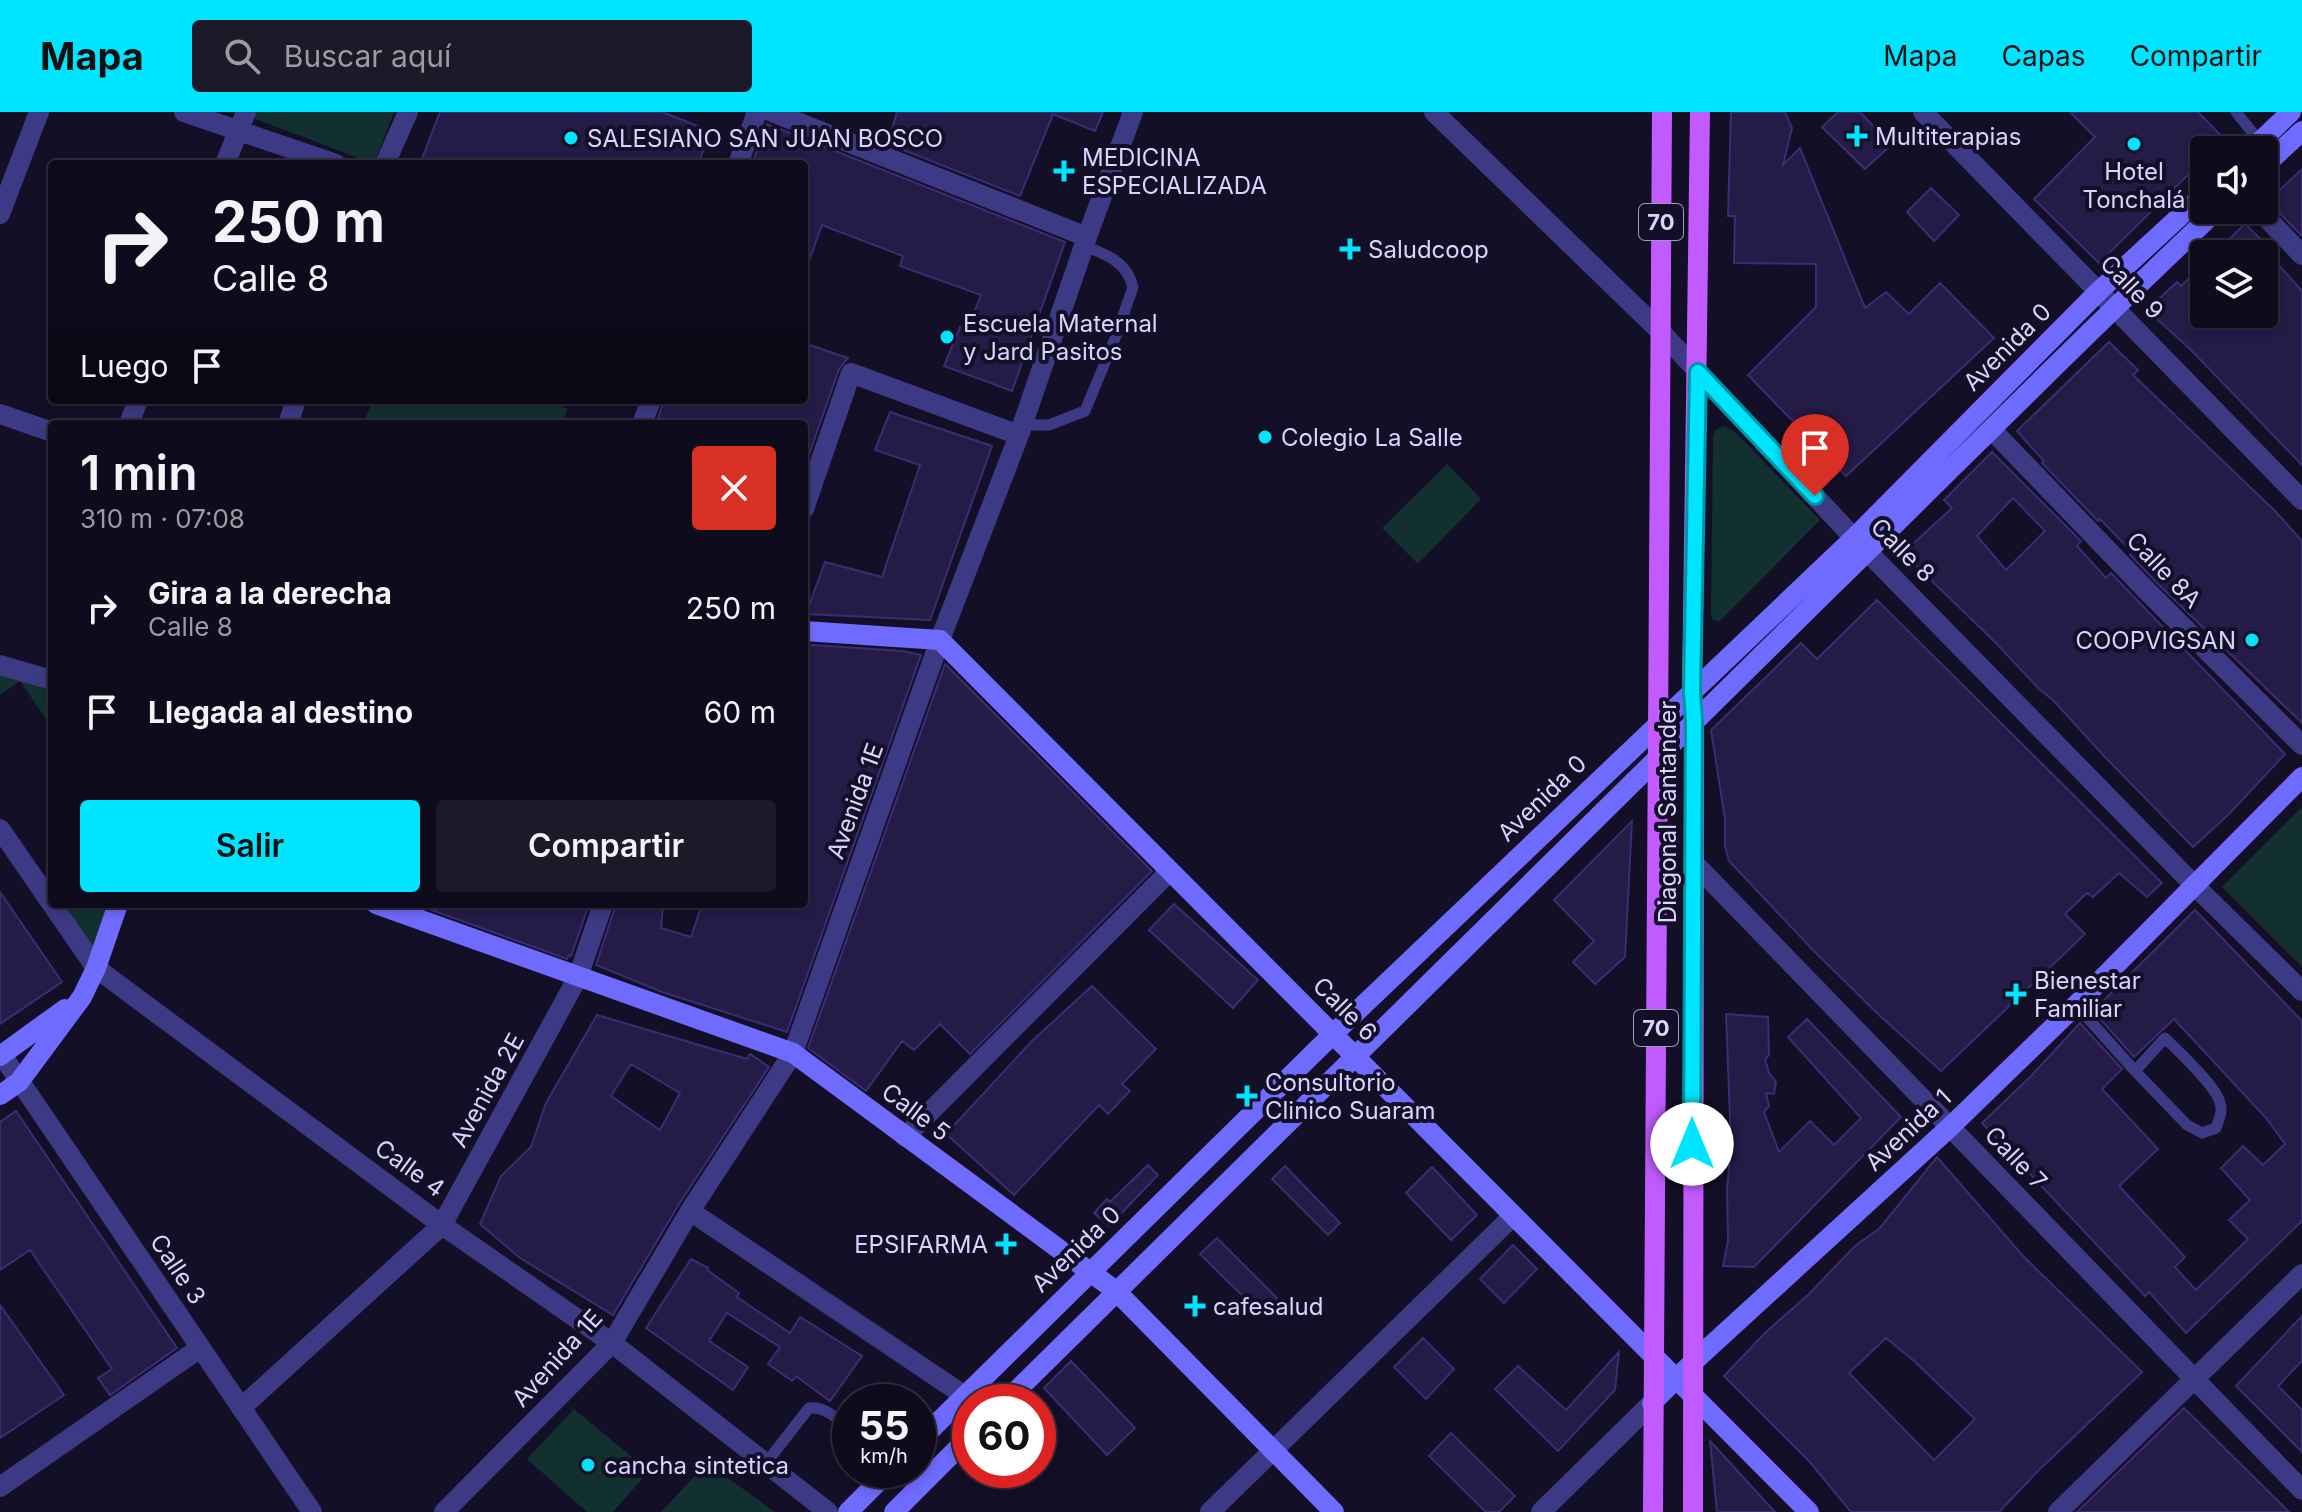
<!DOCTYPE html>
<html lang="es">
<meta charset="utf-8">
<style>
:root{--surface:#0e0b1c;--page:#1c1929;--text:#f1f3f6;--muted:#9b9ba3;--line:#2e2b3b;--accent:#00e5ff}
body{margin:0;font-family:Inter,sans-serif;background:var(--page);color:var(--text);height:100vh;display:flex;flex-direction:column;font-size:30px;white-space:nowrap}
*{box-sizing:border-box;margin:0}
p{font-size:26px;color:var(--muted)}
.icon{flex:none;width:44px;height:44px;fill:none;stroke:currentColor;stroke-width:2;stroke-linecap:round;stroke-linejoin:round}
.map{position:relative;flex:1;overflow:hidden}
.panel{position:absolute;left:48px;top:308px;width:760px;height:488px;display:flex;flex-direction:column;background:var(--surface);border-radius:8px;box-shadow:0 4px 12px #0003,0 0 0 2px var(--line)}
.panel>*{flex:none}
.banner{position:absolute;left:48px;top:48px;width:760px;height:244px;border-radius:8px;box-shadow:0 4px 12px #0003,0 0 0 2px var(--line);background:#0e0b1c;color:var(--text);overflow:hidden}
.controls{position:absolute;left:2190px;top:24px;display:grid;gap:16px}
.controls a{display:grid;place-items:center;width:88px;height:88px;border-radius:8px;background:var(--surface);box-shadow:0 4px 12px #0003,0 0 0 2px var(--line);font-size:40px}
.speed{position:absolute;left:832px;top:1272px;display:flex;gap:16px;font-size:40px;font-weight:700;text-align:center}
.speed>*{display:grid;place-content:center;width:104px;height:104px;border-radius:50%;background:var(--surface);box-shadow:0 4px 12px #0003,0 0 0 2px var(--line);line-height:1}
.speed small{font-size:20px;font-weight:400}
.speed .limit{border:12px solid #d22;background:#fff;color:#111}
.pin{position:absolute;display:grid;place-items:center;width:68px;height:68px;color:#fff;margin:-82px -34px;border-radius:50% 50% 50% 0;rotate:-45deg;box-shadow:0 0 8px #0007}
.pin .icon{rotate:45deg}
.me{position:absolute;width:88px;margin:-44px;rotate:0deg;stroke-linejoin:round;filter:drop-shadow(0 0 6px #0008)}
.turn{display:flex;align-items:center;gap:28px;height:168px;padding:0 32px;font-size:36px}
.turn .icon{width:104px;height:104px;stroke-width:2.5}
.turn b{display:block;font-size:56px;line-height:68px}
.then{display:flex;align-items:center;height:76px;padding:0 32px;background:#0003;gap:16px;font-size:30px}
.round{display:grid;place-items:center;flex:none;width:84px;height:84px;border-radius:8px;background:var(--page)}
.head{display:flex;align-items:center;justify-content:space-between;height:136px;padding:0 32px}
h1{font-size:48px;font-weight:600;line-height:60px}
.button{display:flex;gap:16px;margin-top:auto;padding:16px 32px}
.button a{flex:1;height:92px;border-radius:8px;background:var(--accent);color:#111;font-size:32px;font-weight:600;line-height:92px;text-align:center}
.button a+a{background:var(--page);color:var(--text)}
ul{padding:0;list-style:none}
li{display:flex;align-items:center;gap:24px;height:104px;padding:0 32px}
li div{flex:1}
li b{display:block;font-size:30px}
li em{font-style:normal}
header{display:flex;align-items:center;gap:48px;box-sizing:border-box;height:112px;padding:0 40px;background:var(--accent);color:#111}
header strong{font-size:38px}
nav{display:flex;gap:44px;margin-inline-start:auto;font-size:28px}
.search{width:560px;height:72px;background:var(--page);display:flex;align-items:center;gap:20px;box-sizing:border-box;padding:0 28px;border-radius:8px;color:var(--muted);font-size:30px}
.map>svg:first-child{display:block}
.green{fill:#12302f}
.building{fill:#241b47;stroke:#3b2d73;stroke-width:2;fill-rule:evenodd}
.lines{fill:none;stroke-linecap:round;stroke-linejoin:round}
.lane{stroke:#3d3a85;stroke-width:11}
.street{stroke:#3d3a85;stroke-width:20}
.secondary{stroke:#6f6bff;stroke-width:20}
.primary{stroke:#c25bff;stroke-width:20}
.route-casing{stroke:#0095a6;stroke-width:20}
.route{stroke:#00e5ff;stroke-width:14}
.poi-dot{fill:#00e5ff;stroke:#130f26;stroke-width:3}
.labels{text-anchor:middle;dominant-baseline:central;stroke-width:8;stroke-linejoin:round;paint-order:stroke}
.shield{fill:#130f26;stroke:#9e99be;stroke-width:2}
.shield-label{font-size:22px;font-weight:bold;fill:#d9d4ff}
.poi-label{font-size:24px;fill:#d9d4ff;stroke:#130f26;text-anchor:start}
.street-label{font-size:24px;fill:#d9d4ff;stroke:#130f26}
</style>
<header>
<strong>Mapa</strong>
<div class="search"><svg class="icon" aria-label="search" viewBox="0 0 24 24"><circle cx="10" cy="10" r="6"/><path d="M15 15l6 6"/></svg>Buscar aquí</div>
<nav><a>Mapa</a><a>Capas</a><a>Compartir</a></nav>
</header>
<div class="map">
<svg width="2302" height="1400" viewBox="0 0 2302 1400">
<rect width="100%" height="100%" fill="#130f26"/>
<path class="green" d="M250,0H394L374,52L248,4Z
M373,288H546L568,297L562,312H363Z
M1725,314L1735,320L1820,408L1719,510L1712,507L1711,501L1713,327L1715,318Z
M1447,352L1481,387L1418,452L1382,416Z
M0,561L52,575V616L20,569L0,583Z
M2302,695V855L2222,775Z
M60,792H108L93,840Z
M574,1297L649,1359L613,1400H587L527,1347Z
M707,1351L775,1400H661Z"/>
<path class="building" d="M440,0H662L711,19L698,52H420Z
M897,0H1103L1095,19L1053,2L1020,84L888,32Z
M1731,0H1785L1792,16L1783,53L1800,36L1865,196L1886,180L1909,202L1940,171L1994,226L1846,364L1748,263L1816,195V152L1734,151L1735,104H1728Z
M1838,0H1860L1891,33L1865,57L1822,15Z
M2070,0H2198L2224,27L2213,38H2204V47L2099,151L2034,87L2095,25Z
M767,12L1065,130L1012,279L944,254L960,215L967,218L981,183L900,154L903,144L822,113L806,157L804,156V52H752Z
M2302,57V124L2268,89Z
M1931,76L1959,103L1934,129L1907,100Z
M2245,112L2276,142H2269L2302,179V353L2191,238L2147,198L2177,170L2181,174L2204,152V202H2264V142H2214Z
M2109,230L2138,258L2133,263L2275,399L2302,429V611L2158,472L2130,443L2132,440L2100,407L2098,409L2042,351L2044,349L2017,319Z
M804,231L848,246L839,257L804,357V312H656L664,288H804Z
M890,300L992,334L930,508L806,502L825,450L882,465L920,353L875,338Z
M1992,340L2081,429L2077,434L2106,466L2111,461L2285,642L2228,703L2193,735L2104,644L2053,588L2039,577L1996,531L1903,441L1952,396L1944,388ZM2013,386L2045,419L2006,458L1977,424Z
M1877,488L2162,771L2147,785L2119,761L2093,785L2087,781L2065,802L2085,822L1941,959L1880,904L1812,837L1729,749L1725,734V707L1711,618L1801,531L1817,547Z
M813,533L902,539L921,543L787,920L662,880L596,853L616,792H663L661,816L691,825L702,792H804V534Z
M945,552L1152,759L970,942L940,912L914,938L902,929L866,979L808,936Z
M1632,709L1625,845L1595,872L1573,850L1594,829L1554,788Z
M0,780L62,870L0,912Z
M415,792H589L571,844L569,843L567,847Z
M1174,792L1258,868L1233,896L1149,818Z
M2195,798L2302,909V1109L2186,1221L2149,1180L2145,1184L1982,1011L2031,964L2080,911L2122,957L2102,977L2158,1037L2119,1074L2185,1145L2175,1155L2196,1178L2248,1127L2229,1108L2250,1088L2221,1056L2243,1034L2263,1053L2285,1032L2266,1006L2174,907L2134,945L2093,899Z
M1092,874L1156,937L1122,972L1130,979L1108,1002L1099,993L1014,1083L946,1022L1032,929Z
M1726,902L1768,905L1769,943L1765,947L1769,961L1776,970L1774,982L1766,981L1769,994L1764,1000L1779,1040L1810,1009L1834,1033L1861,1006L1788,925L1807,907L1901,1005L1754,1155L1723,1154L1728,1129L1727,1077L1731,1034Z
M597,903L747,947L750,942L769,955L679,1092L613,1203L520,1146L480,1112L501,1064L531,1035L546,991ZM631,952L680,981L660,1018L611,984Z
M16,999L177,1236L110,1283L98,1266L112,1257L30,1138L0,1158V1010Z
M1937,1045L2023,1144L2142,1260L2039,1358L1999,1400H1851L1809,1349L1724,1264L1766,1220L1808,1183L1855,1134L1880,1116ZM1886,1226L1914,1249L1975,1307L1934,1348L1849,1261Z
M1148,1053L1158,1063L1109,1114L1094,1101L1107,1087L1110,1090Z
M1285,1054L1340,1111L1328,1123L1272,1067Z
M1432,1055L1477,1103L1451,1128L1406,1081Z
M1217,1126L1277,1186L1261,1202L1200,1142Z
M1513,1133L1537,1157L1504,1191L1480,1167Z
M691,1147L708,1156L707,1158L739,1181L737,1185L790,1221L800,1205L862,1244L830,1289L796,1264L792,1269L768,1252L780,1235L727,1201L709,1229L748,1255L733,1278L646,1216Z
M0,1193L64,1283L0,1326Z
M2302,1204V1249L2278,1274L2302,1298V1340L2236,1274Z
M1423,1226L1454,1257L1426,1287L1394,1255Z
M1619,1240L1615,1278L1558,1339L1495,1277L1518,1254L1566,1298Z
M1071,1249L1135,1316L1107,1343L1044,1276Z
M2184,1296L2289,1400H2077Z
M1451,1321L1515,1384L1499,1400H1486L1429,1344Z
M1710,1329L1775,1400H1717Z"/>
<g class="lines">
<path class="lane" d="M2236,0L2260,30
M1023,313H1049L1085,299L1116,224L1133,175C1127,150 1106,142 1084,134
M2076,893L2135,959L2187,1013L2202,1021L2216,1016C2219,1007 2223,1000 2220,991C2217,975 2178,939 2165,926L2135,959
M766,1351L809,1296C826,1294 837,1307 850,1318"/>
<path class="street" d="M184,0L336,52
M772,0L1087,125
M1434,0L1661,220L1854,426L2194,773L2302,879
M1923,0L2302,388
M225,52L246,0
M385,52L408,0
M738,52L757,0
M2259,98L2302,143
M0,102L39,0
M0,302L52,320
M129,312L138,288
M288,312L296,288
M642,312L651,288
M1992,318L2149,481L2302,633
M804,397L851,261L1019,323
M0,553L52,568
M0,717L96,856L442,1113L612,1231L828,1400
M1693,750L2302,1378
M2,943L312,1400
M905,1025L1170,759
M690,1099L965,1284
M241,1296L442,1113L578,865L603,792
M0,1375L200,1236
M444,1400L612,1231L690,1099L793,941L940,528L1019,323L1087,125L1133,0
M1210,1400L1513,1104
M1541,1400L1652,1291
M2058,1400L2302,1162"/>
<path class="secondary" d="M2251,38L2291,0
M2264,54L2302,19
M804,519L940,528L1809,1400
M376,792L793,941L1116,1179L1334,1400
M0,944L65,897
M0,983L19,970L82,885L96,856L118,792
M1005,1290C1279,1017 1555,745 1832,474C1960,349 2086,221 2217,98
M1652,1291L1692,1251L1950,1015L2076,893L2302,665
M918,1330L1333,922L1854,426L2099,179L2204,82
M848,1400L890,1358
M894,1400L970,1324"/>
<path class="primary" d="M1653,1400L1662,0
M1693,1400L1694,609L1692,580L1700,0"/>
</g>
<g class="lines">
<g class="route-casing">
<path id="route" d="M1692,1032L1694,609L1692,580L1698,260L1815,384"/>
</g>
<use href="#route" class="route"/>
</g>
<g class="poi-dot">
<path d="M1853 12h8v8h8v8h-8v8h-8v-8h-8v-8h8z"/>
<circle cx="571" cy="26" r="8"/>
<circle cx="2134" cy="32" r="8"/>
<path d="M1060 47h8v8h8v8h-8v8h-8v-8h-8v-8h8z"/>
<path d="M1346 125h8v8h8v8h-8v8h-8v-8h-8v-8h8z"/>
<circle cx="947" cy="225" r="8"/>
<circle cx="1265" cy="325" r="8"/>
<circle cx="2252" cy="528" r="8"/>
<path d="M2012 870h8v8h8v8h-8v8h-8v-8h-8v-8h8z"/>
<path d="M1243 972h8v8h8v8h-8v8h-8v-8h-8v-8h8z"/>
<path d="M1002 1120h8v8h8v8h-8v8h-8v-8h-8v-8h8z"/>
<path d="M1191 1182h8v8h8v8h-8v8h-8v-8h-8v-8h8z"/>
<circle cx="588" cy="1353" r="8"/>
</g>
<g class="labels">
<g class="shield">
<rect x="1639" y="92" width="44" height="36" rx="6"/>
<rect x="1634" y="898" width="44" height="36" rx="6"/>
</g>
<g class="shield-label">
<text x="1661" y="110">70</text>
<text x="1656" y="916">70</text>
</g>
<g class="poi-label">
<text x="1875" y="24">Multiterapias</text>
<text x="587" y="26">SALESIANO SAN JUAN BOSCO</text>
<text x="1082" y="45">MEDICINA<tspan x="1082" dy="28">ESPECIALIZADA</tspan></text>
<text x="2134" y="59" text-anchor="middle">Hotel<tspan x="2134" dy="28">Tonchalá</tspan></text>
<text x="1368" y="137">Saludcoop</text>
<text x="963" y="211">Escuela Maternal<tspan x="963" dy="28">y Jard Pasitos</tspan></text>
<text x="1281" y="325">Colegio La Salle</text>
<text x="2236" y="528" text-anchor="end">COOPVIGSAN</text>
<text x="2034" y="868">Bienestar<tspan x="2034" dy="28">Familiar</tspan></text>
<text x="1265" y="970">Consultorio<tspan x="1265" dy="28">Clinico Suaram</tspan></text>
<text x="988" y="1132" text-anchor="end">EPSIFARMA</text>
<text x="1213" y="1194">cafesalud</text>
<text x="604" y="1353">cancha sintetica</text>
</g>
<g class="street-label">
<text transform="translate(2132 175) rotate(46)">Calle 9</text>
<text transform="translate(2007 235) rotate(-45)">Avenida 0</text>
<text transform="translate(1903 438) rotate(45)">Calle 8</text>
<text transform="translate(2164 458) rotate(46)">Calle 8A</text>
<text transform="translate(1542 686) rotate(-44)">Avenida 0</text>
<text transform="translate(855 689) rotate(-70)">Avenida 1E</text>
<text transform="translate(1667 700) rotate(-90)">Diagonal Santander</text>
<text transform="translate(1345 897) rotate(45)">Calle 6</text>
<text transform="translate(487 978) rotate(-61)">Avenida 2E</text>
<text transform="translate(916 1000) rotate(37)">Calle 5</text>
<text transform="translate(1908 1018) rotate(-43)">Avenida 1</text>
<text transform="translate(2016 1046) rotate(46)">Calle 7</text>
<text transform="translate(410 1056) rotate(36)">Calle 4</text>
<text transform="translate(1076 1137) rotate(-44)">Avenida 0</text>
<text transform="translate(178 1157) rotate(56)">Calle 3</text>
<text transform="translate(557 1246) rotate(-48)">Avenida 1E</text>
</g>
</g>
</svg>
<div class="controls">
<a><svg class="icon" aria-label="sound" viewBox="0 0 24 24"><path d="M4 9h4l5-4v14l-5-4H4zM17 9q2 3 0 6"/></svg></a>
<a><svg class="icon" aria-label="layers" viewBox="0 0 24 24"><path d="M12 4l9 5-9 5-9-5zM3 14l9 5 9-5"/></svg></a>
</div>
<div class="speed"><div>55<small>km/h</small></div><div class="limit">60</div></div>
<div class="pin" style="left:1815px;top:384px;background:#d93025"><svg class="icon" aria-label="arrive" viewBox="0 0 24 24"><path d="M6 21V4h12l-3 4 3 4H6"/></svg></div>
<svg class="me" style="left:1692px;top:1032px" viewBox="-20 -20 40 40"><circle r="19" fill="#fff"/><path d="M0-13L10 11 0 6-10 11z" fill="#00e5ff"/></svg>
<div class="banner">
<div class="turn"><svg class="icon" aria-label="right" viewBox="0 0 24 24"><path d="M7 20v-9h11M14 6l5 5-5 5"/></svg><div><b>250 m</b>Calle 8</div></div>
<div class="then">Luego<svg class="icon" aria-label="arrive" viewBox="0 0 24 24"><path d="M6 21V4h12l-3 4 3 4H6"/></svg></div>
</div>
<section class="panel">
<div class="head"><div><h1>1 min</h1><p>310 m · 07:08</p></div><a class="round" style="background:#d93025;color:#fff"><svg class="icon" aria-label="close" viewBox="0 0 24 24"><path d="M6 6l12 12M18 6L6 18"/></svg></a></div>
<ul>
<li><svg class="icon" aria-label="right" viewBox="0 0 24 24"><path d="M7 20v-9h11M14 6l5 5-5 5"/></svg><div><b>Gira a la derecha</b><p>Calle 8</p></div><em>250 m</em></li>
<li><svg class="icon" aria-label="arrive" viewBox="0 0 24 24"><path d="M6 21V4h12l-3 4 3 4H6"/></svg><div><b>Llegada al destino</b></div><em>60 m</em></li>
</ul>
<div class="button"><a>Salir</a><a>Compartir</a></div>
</section>
</div>
